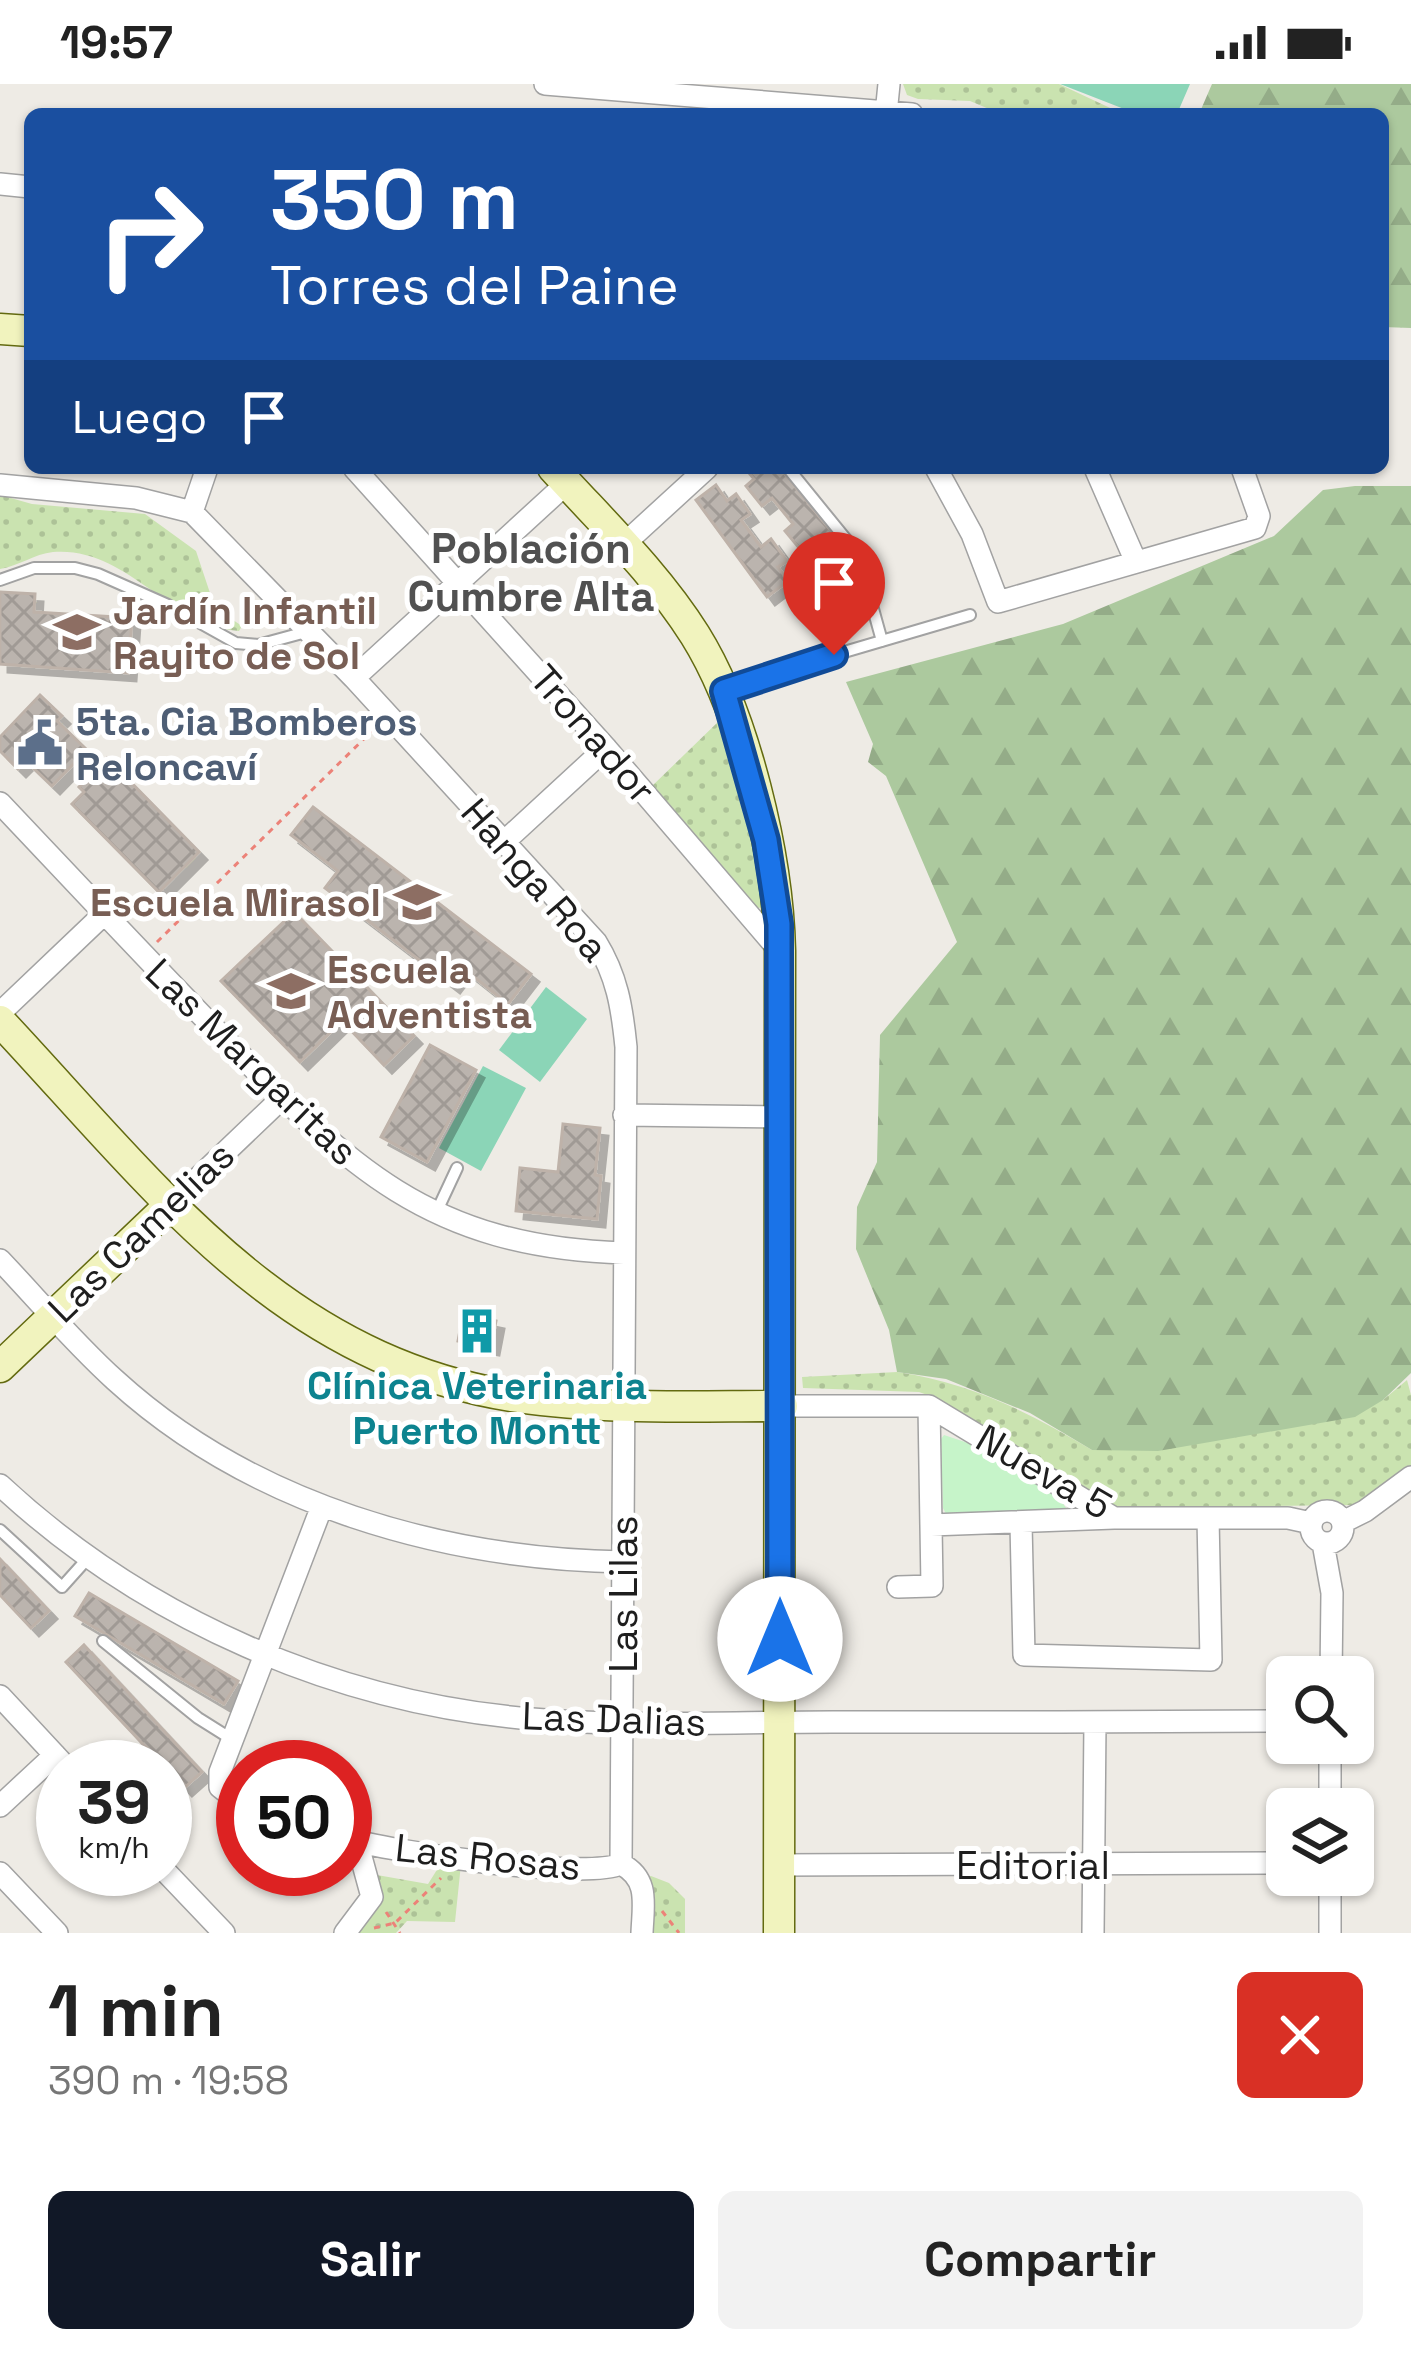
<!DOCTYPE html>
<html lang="es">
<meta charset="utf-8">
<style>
:root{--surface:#fff;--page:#f2f2f2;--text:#222;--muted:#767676;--accent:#111827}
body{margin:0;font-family:"Space Grotesk",sans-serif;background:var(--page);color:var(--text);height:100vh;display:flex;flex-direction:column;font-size:45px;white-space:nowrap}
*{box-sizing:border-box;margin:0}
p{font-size:39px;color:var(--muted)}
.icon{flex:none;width:66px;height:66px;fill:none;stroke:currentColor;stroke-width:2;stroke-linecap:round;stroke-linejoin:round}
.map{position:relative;height:1849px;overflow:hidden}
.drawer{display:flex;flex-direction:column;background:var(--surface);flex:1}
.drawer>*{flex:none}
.top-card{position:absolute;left:24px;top:24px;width:1365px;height:366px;border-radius:18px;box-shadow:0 3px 9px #0004;background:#1a4fa0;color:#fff;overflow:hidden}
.fabs{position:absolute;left:1266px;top:1572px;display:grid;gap:24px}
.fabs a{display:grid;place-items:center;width:108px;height:108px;border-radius:18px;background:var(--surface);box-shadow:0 3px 9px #0004;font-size:60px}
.speed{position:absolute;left:36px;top:1656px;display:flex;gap:24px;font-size:60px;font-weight:700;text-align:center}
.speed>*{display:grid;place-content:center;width:156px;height:156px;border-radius:50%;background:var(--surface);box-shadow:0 3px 9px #0004;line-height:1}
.speed small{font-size:30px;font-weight:400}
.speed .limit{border:18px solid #d22;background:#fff;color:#111}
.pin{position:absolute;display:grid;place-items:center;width:102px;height:102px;color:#fff;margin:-123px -51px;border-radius:50% 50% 50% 0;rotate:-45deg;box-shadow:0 0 12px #0007}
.pin .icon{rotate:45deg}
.me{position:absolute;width:132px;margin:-66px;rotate:0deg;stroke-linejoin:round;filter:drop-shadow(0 0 9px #0008)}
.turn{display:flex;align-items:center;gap:42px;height:252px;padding:0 48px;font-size:54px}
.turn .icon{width:156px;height:156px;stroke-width:2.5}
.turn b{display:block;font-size:84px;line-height:102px}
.then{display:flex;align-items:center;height:114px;padding:0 48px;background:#0003;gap:24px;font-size:45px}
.round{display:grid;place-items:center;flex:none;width:126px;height:126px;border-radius:18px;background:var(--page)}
.overview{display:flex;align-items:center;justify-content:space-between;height:204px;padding:0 48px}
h1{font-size:72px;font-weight:700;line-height:90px}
.button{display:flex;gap:24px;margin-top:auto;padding:24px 48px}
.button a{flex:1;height:138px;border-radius:18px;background:var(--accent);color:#fff;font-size:48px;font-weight:700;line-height:138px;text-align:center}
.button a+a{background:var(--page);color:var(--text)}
.status{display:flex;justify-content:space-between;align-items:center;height:84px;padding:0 60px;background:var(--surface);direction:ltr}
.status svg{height:33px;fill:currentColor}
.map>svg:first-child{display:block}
.grass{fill:url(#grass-dots)}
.forest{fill:url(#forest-firs)}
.park{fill:#c6f4c9}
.pitch{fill:#8bd5b7}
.building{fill:url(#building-cross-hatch);stroke:#beb2a9;stroke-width:3;filter:url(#shadow)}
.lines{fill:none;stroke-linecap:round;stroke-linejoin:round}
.lane-casing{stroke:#a2a2a2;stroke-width:14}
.street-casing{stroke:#a2a2a2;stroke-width:24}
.secondary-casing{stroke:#636a10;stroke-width:33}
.path{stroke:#ec8278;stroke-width:3;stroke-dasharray:6 6;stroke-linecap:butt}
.lane{stroke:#fff;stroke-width:10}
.street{stroke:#fff;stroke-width:21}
.secondary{stroke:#f1f3be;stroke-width:30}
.route-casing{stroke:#114b97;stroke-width:30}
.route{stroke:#1a73e8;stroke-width:21}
.labels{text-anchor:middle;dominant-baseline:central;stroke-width:10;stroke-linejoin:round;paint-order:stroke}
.education-label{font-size:39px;font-weight:bold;fill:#785e54;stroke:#fff;text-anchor:start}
.service-label{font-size:39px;font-weight:bold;fill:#4e5e75;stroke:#fff;text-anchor:start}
.street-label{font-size:39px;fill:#1e1e1e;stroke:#fff}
.culture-label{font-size:39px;font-weight:bold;fill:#0d838f;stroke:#fff}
.neighbourhood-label{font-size:42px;font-weight:bold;fill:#515151;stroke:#fff}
</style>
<div class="status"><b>19:57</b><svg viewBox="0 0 49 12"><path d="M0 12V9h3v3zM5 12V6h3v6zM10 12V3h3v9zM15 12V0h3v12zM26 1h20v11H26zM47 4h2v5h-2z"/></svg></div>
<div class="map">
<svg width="1411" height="1849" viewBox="0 0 1411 1849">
<defs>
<pattern id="grass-dots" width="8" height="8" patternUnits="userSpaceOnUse" patternTransform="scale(3)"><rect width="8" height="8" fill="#cae3b0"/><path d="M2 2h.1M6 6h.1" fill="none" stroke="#adc297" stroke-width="1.8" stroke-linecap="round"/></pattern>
<pattern id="forest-firs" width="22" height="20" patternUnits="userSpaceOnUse" patternTransform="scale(3)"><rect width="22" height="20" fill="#acc99e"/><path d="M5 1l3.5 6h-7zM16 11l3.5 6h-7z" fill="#94ac88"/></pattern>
<pattern id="building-cross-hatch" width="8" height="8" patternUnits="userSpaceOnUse" patternTransform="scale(3)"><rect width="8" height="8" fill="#bbb4ae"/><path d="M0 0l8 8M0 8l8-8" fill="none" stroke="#a09a95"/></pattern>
<filter id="shadow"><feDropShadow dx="8" dy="8" stdDeviation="0" flood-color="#0004"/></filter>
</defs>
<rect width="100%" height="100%" fill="#eeebe5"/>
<path class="grass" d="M903,0H1059L1123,30H1001L970,17L918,15L907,11Z
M0,411L32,420L145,430L196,467L215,524L242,542L239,547C169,541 126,462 53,468C34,470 19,482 0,485Z
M720,636L754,761L764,823L752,825L650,704Z
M897,1288C972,1299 1028,1328 1092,1366L1383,1316L1407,1296L1411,1311V1384L1355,1421L1124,1424L1112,1422L936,1314L919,1308L803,1304L802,1293Z
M461,1780L455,1838L407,1837L396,1849H352L377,1791L428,1800L440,1781Z
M651,1792L669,1799L685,1815V1849H645L646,1793Z"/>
<path class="forest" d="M1212,0H1411V244L1383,243V30H1199Z
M1355,402H1411V1289L1383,1316L1355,1333L1158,1367L1092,1366L1030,1329L946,1295L897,1288L889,1246L856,1165L857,1123L877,1078L880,951L957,858L886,692L868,678L873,660L846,598L1063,540L1274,452L1323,406Z"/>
<path class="park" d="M944,1351L968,1359L1060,1415L1066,1424L1063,1429L946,1430L943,1424L941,1355Z"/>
<path class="pitch" d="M1060,0H1190L1177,30H1137Z
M546,903L587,935L540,998L499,966Z
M483,982L526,1004L481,1087L439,1064Z"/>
<path class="building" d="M745,384H780L840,458L820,474L808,458L800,465L785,447L793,440L772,414L762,422L746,402L754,395Z
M716,401L727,417L736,410L750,430L741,436L761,463L771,455L787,477L778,483L788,497L767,513L696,416Z
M0,508L35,510L34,528L132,534L128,589L0,580Z
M40,611L62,632L57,637L87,666L52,702L26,677L18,685L0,667V653Z
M107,674L199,768L159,808L72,720L84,708L79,703Z
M313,723L531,890L508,920L464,885L452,901L325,804L338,787L291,751Z
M294,828L414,952L384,981L342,937L300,978L221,897Z
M430,961L476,986L427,1078L381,1053Z
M563,1040L600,1044L595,1091L601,1092L597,1135L516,1127L520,1084L558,1088Z
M463,1230L496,1237L491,1263L458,1257Z
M0,1475L49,1527L31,1544L0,1511Z
M89,1509L238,1597L224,1620L75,1532Z
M84,1561L202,1688L184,1704L66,1578Z"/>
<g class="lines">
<g class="lane-casing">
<path id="lane" d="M788,384L849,459L867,503L882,557
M0,496L34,484H75L98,490L168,521L236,559L258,561L306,548
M834,571L970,531
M436,1129L457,1084
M0,1446L62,1503L88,1474
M103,1557L198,1634L233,1656"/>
</g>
<g class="street-casing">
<path id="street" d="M545,0L912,30
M886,30L889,0
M0,100L30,103
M354,384L606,664L779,866
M936,384L972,450L998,518L1255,444L1259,432L1242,384
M1095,384L1136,478
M0,401L136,414L192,428L354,594L596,858C617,892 622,923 626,963L621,1780C582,1796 390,1768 345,1754
M192,428L207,384
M624,460L707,384
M354,594L567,399
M724,607L834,571
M0,719C71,794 142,870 214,944C345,1078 424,1163 624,1169
M505,757L606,664
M0,929L105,829
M624,1031L780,1033
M171,1120L282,1014
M0,1176C38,1216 74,1259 115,1296C252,1421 443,1475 624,1478
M782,1322H929L1114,1434
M0,1401C144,1535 336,1619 532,1635C631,1643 732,1638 832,1638C984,1638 1135,1638 1287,1637
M1311 1443a16 16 0 1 1 32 0a16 16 0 1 1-32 0Z
M1343,1438L1365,1427L1411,1393
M1021,1440L1024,1571L1211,1576L1208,1434
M931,1441L1114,1434H1288L1311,1439
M1323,1459L1332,1509L1331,1593
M898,1503L932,1502L929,1322
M0,1612L66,1683
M243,1721L220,1703V1688L322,1422
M0,1722L55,1671
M1330,1725V1659
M621,1780C650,1795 643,1821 642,1849
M779,1781L1287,1779
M163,1785L224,1849
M0,1789L57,1849
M1330,1791V1849
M345,1849L372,1813L357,1758
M1093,1849L1095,1638"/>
</g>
<g class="secondary-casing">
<path id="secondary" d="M0,245L30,247
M553,384C602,438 656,489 695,551C745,631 778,772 780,867L779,1849
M0,937C153,1100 281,1278 518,1313C604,1326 695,1322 782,1322
M0,1283L171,1120"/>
</g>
<path class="path" d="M157,858L373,646
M662,1827L679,1849
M386,1828L400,1849
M374,1844L395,1839L441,1794"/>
<use href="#lane" class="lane"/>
<use href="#street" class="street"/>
<use href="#secondary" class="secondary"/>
</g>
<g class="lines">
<g class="route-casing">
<path id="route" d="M780,1555L779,840L766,756L724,607L834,571"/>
</g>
<use href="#route" class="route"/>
</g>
<defs>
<g id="school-bare" transform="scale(3.6)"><path d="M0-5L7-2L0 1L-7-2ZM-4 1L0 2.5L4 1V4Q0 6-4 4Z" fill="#8d6e63" stroke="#fff" stroke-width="2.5" paint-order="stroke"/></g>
<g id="civic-bare" transform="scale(3.6)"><path d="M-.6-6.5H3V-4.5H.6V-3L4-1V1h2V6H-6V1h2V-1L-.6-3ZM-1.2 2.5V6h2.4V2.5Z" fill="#5c6f8a" stroke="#fff" stroke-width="2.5" paint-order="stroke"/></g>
<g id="building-bare" transform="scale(3.6)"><path d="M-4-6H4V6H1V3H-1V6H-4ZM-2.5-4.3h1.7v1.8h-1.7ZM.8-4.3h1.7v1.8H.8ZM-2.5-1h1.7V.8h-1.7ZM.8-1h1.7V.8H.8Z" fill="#0f9aa8" stroke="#fff" stroke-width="2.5" paint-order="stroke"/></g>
</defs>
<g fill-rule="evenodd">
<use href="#school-bare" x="77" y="548"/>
<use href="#civic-bare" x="40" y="659"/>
<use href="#school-bare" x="417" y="818"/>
<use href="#school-bare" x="291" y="907"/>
<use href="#building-bare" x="477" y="1247"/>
</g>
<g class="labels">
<g class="education-label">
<text x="113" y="526">Jardín Infantil<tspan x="113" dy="45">Rayito de Sol</tspan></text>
<text x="381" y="818" text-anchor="end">Escuela Mirasol</text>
<text x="327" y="885">Escuela<tspan x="327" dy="45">Adventista</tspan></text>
</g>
<g class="service-label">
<text x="76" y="637">5ta. Cia Bomberos<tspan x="76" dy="45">Reloncaví</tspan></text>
</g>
<g class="street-label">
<text transform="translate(593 650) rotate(49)">Tronador</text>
<text transform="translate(535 796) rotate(49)">Hanga Roa</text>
<text transform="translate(252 978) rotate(44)">Las Margaritas</text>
<text transform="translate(141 1148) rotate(-44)">Las Camelias</text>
<text transform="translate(1044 1388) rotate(30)">Nueva 5</text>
<text transform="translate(623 1510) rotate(-90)">Las Lilas</text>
<text transform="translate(614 1635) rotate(2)">Las Dalias</text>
<text transform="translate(488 1773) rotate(6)">Las Rosas</text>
<text x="1033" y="1781">Editorial</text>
</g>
<g class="culture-label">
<text x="477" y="1301">Clínica Veterinaria<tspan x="477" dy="45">Puerto Montt</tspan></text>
</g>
<g class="neighbourhood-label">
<text x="531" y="464">Población<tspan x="531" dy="48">Cumbre Alta</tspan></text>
</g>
</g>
</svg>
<div class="fabs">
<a><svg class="icon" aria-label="search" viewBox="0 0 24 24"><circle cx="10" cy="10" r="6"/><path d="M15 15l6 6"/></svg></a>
<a><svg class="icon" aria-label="layers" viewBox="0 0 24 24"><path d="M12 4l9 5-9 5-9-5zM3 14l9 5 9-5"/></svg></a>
</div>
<div class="speed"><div>39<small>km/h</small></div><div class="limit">50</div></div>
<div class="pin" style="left:834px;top:571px;background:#d93025"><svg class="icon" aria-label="arrive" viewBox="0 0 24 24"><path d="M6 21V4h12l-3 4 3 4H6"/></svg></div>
<svg class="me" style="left:780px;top:1555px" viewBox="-20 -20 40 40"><circle r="19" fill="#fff"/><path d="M0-13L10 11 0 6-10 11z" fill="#1a73e8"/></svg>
<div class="top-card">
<div class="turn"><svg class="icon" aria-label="right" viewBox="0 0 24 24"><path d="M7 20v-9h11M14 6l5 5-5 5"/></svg><div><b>350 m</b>Torres del Paine</div></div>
<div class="then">Luego<svg class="icon" aria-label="arrive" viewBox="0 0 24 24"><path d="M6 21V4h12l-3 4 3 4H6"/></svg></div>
</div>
</div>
<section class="drawer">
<div class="overview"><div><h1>1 min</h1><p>390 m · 19:58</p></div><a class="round" style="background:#d93025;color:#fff"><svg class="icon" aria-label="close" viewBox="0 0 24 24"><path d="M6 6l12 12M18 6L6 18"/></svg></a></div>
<div class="button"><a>Salir</a><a>Compartir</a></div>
</section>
